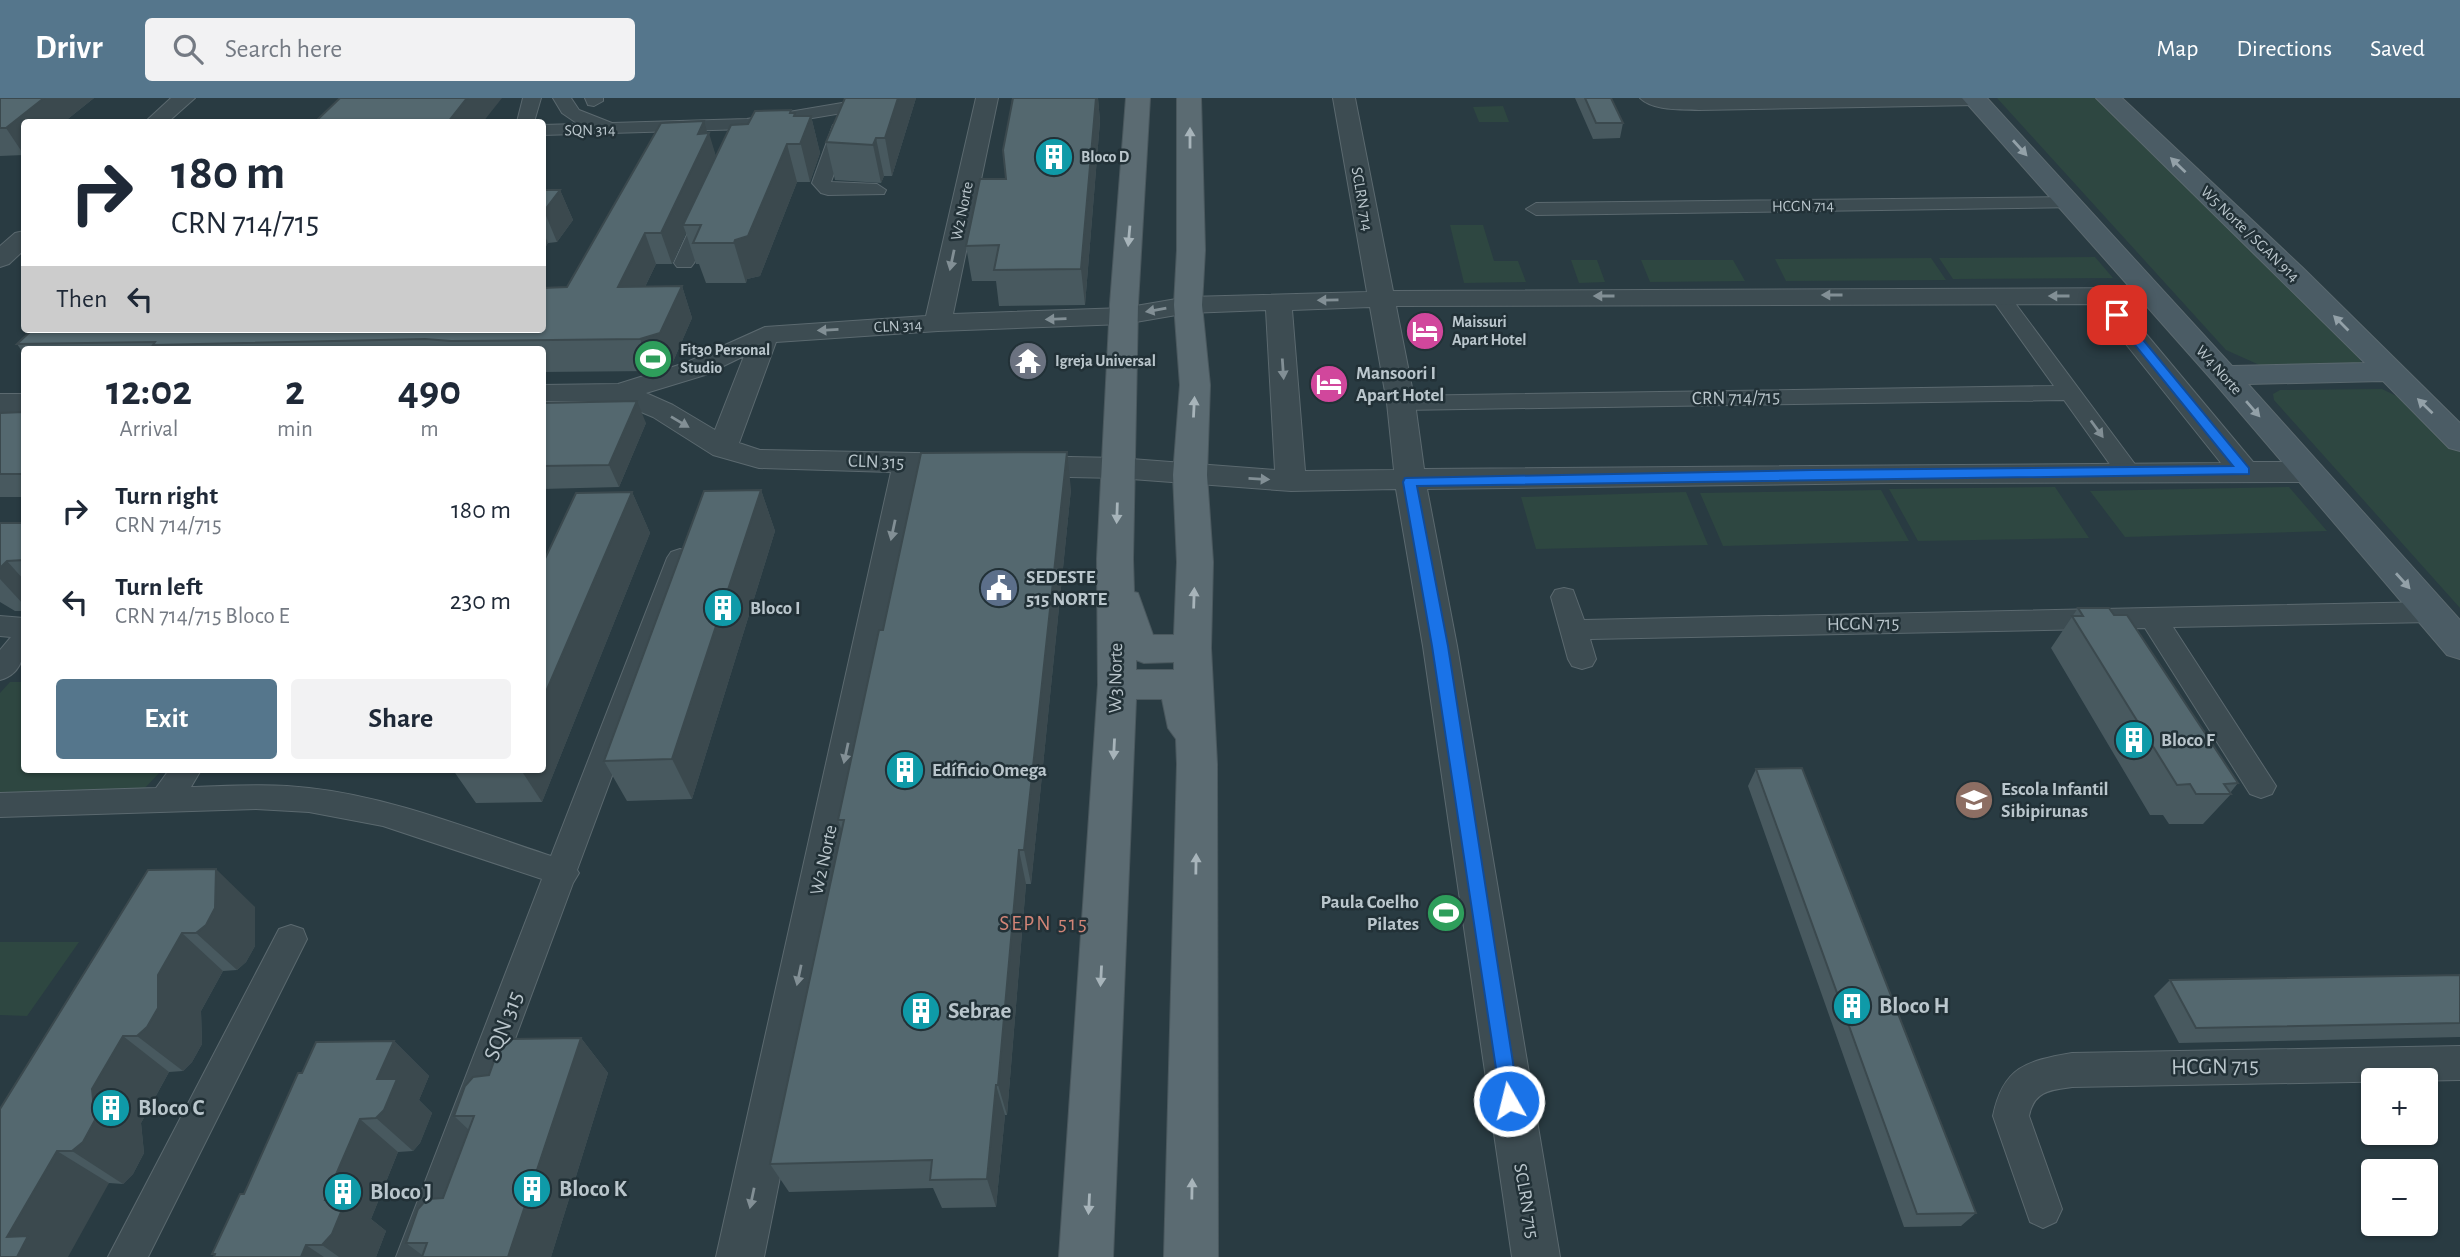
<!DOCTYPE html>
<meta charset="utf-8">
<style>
:root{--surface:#fff;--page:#f2f2f3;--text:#1f2937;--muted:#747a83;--accent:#55768c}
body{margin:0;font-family:"Alegreya Sans",sans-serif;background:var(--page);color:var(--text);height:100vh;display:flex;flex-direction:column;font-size:26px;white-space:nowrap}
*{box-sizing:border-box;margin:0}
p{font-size:23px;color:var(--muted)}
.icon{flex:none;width:38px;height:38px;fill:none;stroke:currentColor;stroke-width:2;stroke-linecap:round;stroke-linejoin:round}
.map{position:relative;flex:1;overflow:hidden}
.sheet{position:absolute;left:21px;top:248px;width:525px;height:427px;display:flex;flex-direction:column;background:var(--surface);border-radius:7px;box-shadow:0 2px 5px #0004}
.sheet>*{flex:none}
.top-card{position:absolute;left:21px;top:21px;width:525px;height:214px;border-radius:7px;box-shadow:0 2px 5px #0004;background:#fff;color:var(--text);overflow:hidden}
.buttons{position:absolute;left:2361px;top:970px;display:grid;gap:14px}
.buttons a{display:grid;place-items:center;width:77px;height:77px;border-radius:7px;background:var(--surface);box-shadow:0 2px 5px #0004;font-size:35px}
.pin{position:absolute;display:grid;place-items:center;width:60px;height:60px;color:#fff;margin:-30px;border-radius:14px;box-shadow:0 4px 10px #0006}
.me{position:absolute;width:77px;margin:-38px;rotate:352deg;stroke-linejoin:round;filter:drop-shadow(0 0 5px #0008)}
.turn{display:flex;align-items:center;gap:24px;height:147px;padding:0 35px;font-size:32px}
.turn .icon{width:91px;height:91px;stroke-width:2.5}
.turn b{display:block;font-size:49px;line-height:60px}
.then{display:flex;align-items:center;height:66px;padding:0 35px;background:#0003;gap:14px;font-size:26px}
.eta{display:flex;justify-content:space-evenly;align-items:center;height:119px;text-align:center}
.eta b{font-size:42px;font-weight:700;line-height:49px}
.button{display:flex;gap:14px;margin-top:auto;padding:14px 35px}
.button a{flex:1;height:80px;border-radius:7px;background:var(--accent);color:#fff;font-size:28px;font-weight:700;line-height:80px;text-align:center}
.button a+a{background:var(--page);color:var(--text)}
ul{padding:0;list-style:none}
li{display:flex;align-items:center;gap:21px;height:91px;padding:0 35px}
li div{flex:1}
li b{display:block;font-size:26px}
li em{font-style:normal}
header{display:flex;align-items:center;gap:42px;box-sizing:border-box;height:98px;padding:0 35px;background:var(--accent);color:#fff}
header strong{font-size:33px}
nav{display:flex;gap:38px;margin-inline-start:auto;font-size:24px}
.search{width:490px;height:63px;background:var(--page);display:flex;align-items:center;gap:18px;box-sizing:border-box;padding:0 24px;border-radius:7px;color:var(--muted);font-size:26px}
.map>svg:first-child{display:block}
.green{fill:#2e4741}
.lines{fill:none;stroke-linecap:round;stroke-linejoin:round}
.minor-casing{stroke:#5b696f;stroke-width:2}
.tertiary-casing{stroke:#5b696f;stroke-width:2}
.secondary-casing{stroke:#5b696f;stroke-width:2}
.primary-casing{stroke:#4a585e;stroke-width:2}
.minor{fill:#3d4c52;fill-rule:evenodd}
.tertiary{fill:#3d4c52;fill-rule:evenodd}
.secondary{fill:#4b5c65;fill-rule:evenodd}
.primary{fill:#5b6b72;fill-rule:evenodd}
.wall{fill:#48595f}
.shaded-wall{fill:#3b494e}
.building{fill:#54686f;stroke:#3b494e;stroke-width:2}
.oneway{fill:#a7b4ba}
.oneway2{fill:#93a1a8}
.oneway3{fill:#828f95}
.route{fill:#1a73e8;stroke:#114b97;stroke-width:2}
.labels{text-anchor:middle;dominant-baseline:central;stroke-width:5;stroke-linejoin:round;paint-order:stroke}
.far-street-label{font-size:16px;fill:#bac6cc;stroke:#223137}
.far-poi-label{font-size:16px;font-weight:bold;fill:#bac6cc;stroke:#223137;text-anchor:start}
.poi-label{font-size:19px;font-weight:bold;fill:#bac6cc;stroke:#223137;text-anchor:start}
.street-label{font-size:19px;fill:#bac6cc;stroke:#223137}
.neighbourhood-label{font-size:21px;letter-spacing:2px;fill:#d38577;stroke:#223137}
.near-poi-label{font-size:23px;font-weight:bold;fill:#bac6cc;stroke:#223137;text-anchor:start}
.near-street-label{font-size:23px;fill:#bac6cc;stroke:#223137}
</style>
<header>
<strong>Drivr</strong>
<div class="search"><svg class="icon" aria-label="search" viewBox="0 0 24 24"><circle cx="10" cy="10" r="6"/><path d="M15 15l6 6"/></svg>Search here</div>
<nav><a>Map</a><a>Directions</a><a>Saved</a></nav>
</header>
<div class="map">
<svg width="2460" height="1159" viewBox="0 0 2460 1159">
<rect width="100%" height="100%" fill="#293b42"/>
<path class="green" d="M1997,0H2100L2360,255L2361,267L2264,269L2226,252Z
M1503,8L1509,24H1479L1473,9Z
M1450,127H1483L1494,163H1518L1526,184L1464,185Z
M2095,159L2113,180L1953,181L1939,160Z
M1931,160L1946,182L1786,183L1775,161Z
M1571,162H1597L1605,184L1579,185Z
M1641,162H1733L1745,183L1650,184Z
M2382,291L2411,305L2460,353V510L2274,302L2273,296L2280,292Z
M2055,389L2089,440L1918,443L1889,391Z
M2289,389L2327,433L2125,439L2090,393Z
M1881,392L1909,443L1723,448L1700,395Z
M1686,394L1708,447L1536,451L1521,399Z
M10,584H24V672H162L143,692L0,700V595Z
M0,844H79L27,918L0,917Z"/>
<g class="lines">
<g class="minor-casing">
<path id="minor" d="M523,0H541L534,24H517Z
M553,0H571L579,12L612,25L747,21L848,4L857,9L848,14L747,31L542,37V27L578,26L562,15Z
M585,0H603V3L594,8L588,7Z
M1640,0H1983L1985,2L1976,7L1699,12C1681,11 1653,13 1640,0Z
M842,22L851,27L831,84L877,86L886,92L884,96L828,97L821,95L812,85L833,27Z
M2071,99L2078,101L2081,105L2078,109L1536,117L1526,111L1536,105Z
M707,109L717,115L694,165L691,169H677L674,165L697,115Z
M1999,191L2006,193L2137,369L2140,374L2137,379L2128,382L2119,379L2064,302L1401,312L1393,310L1390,305L1393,300L1401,298L2054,288L1989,197L1992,193Z
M680,451L689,454L693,460L577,772L579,775L573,785L434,1159H396L542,781L383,728L309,714L256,711L0,719V695L156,690L169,672H201L191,689C230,688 270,685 309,690C392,699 472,732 551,758L667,460L671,454Z
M1564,490L1573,492L1584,522L2432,504L2441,507L2445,514L2441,521L2432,524L2173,529L2276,688L2272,696L2261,700L2250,696L2145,530L1590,541L1596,561L1592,568L1582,571L1572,568L1568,561L1551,499L1555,492Z
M0,518L24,520C24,545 29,574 0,582V552L11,539L0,538Z
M291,827L303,831L307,841L148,1159H108L279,831Z
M2460,948V982L2072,989C2050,992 2034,993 2029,1018L2062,1111L2056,1124L2043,1130L2030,1124L1993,1018C2003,969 2026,963 2072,955Z"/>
</g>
<g class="tertiary-casing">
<path id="tertiary" d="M171,0H195L168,24H145Z
M976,0H998L953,216L1124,210L1188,199L1367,194L1333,0H1355L1393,193L2152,190L2161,192L2165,198L2161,204L2121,206L2253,364H2308L2319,367L2323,374L2319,381L2308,384L1891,385L1427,391L1457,548L1560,1159H1512L1423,548L1396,391L1291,393L1118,380L1022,378L1011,375L1007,368L1011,361L1022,358L1118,360L1275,372L1266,212L1188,215L1124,226L938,233L776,244L739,345L760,352L966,356L977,359L981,366L977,373L966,376L921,374L764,1159H716L891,374L759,370L713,357L653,319L615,303H542V287L618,286L685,265L765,229L926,218ZM2094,206L2221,365L1424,371L1415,305L1396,208ZM1370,209L1387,305L1394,372L1305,373L1292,212ZM744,258L715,332L673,307L646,295L705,277Z
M24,133V152L9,166L0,169V148L15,135Z
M0,296H24V314H0Z"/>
</g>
<g class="secondary-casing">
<path id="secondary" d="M1962,0H1987L2232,268L2365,265L2096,0H2122L2304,171L2460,325V353L2449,350L2383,283L2248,286L2460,522V561L2447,557L2213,283Z"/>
</g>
<g class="primary-casing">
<path id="primary" d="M1126,0H1150L1138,206L1133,461L1134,494L1138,495L1153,537H1174L1177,464L1173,377L1180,287L1174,207L1177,152V0H1201L1205,152L1202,207L1210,287L1207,377L1213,464L1211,550L1217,666L1218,1159H1164L1177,666L1176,641L1168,630L1162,601H1136L1113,1159H1059L1098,587L1097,461L1110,206ZM1136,562L1144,565L1174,564V572H1136Z"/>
</g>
<use href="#minor" class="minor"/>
<use href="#tertiary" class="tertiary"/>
<use href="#secondary" class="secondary"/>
<use href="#primary" class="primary"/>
</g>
<path class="wall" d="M0,0H94L64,24H24V57L0,58Z
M916,0L892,78H884L881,85L835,82L826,44Z
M1012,0H1098L1100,23L1085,207L999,208L996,183H972L966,148L1006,81Z
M1575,0H1611L1623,25L1620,40L1593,41Z
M792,15H795V18H811L820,55L810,84H797L760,178L747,181L746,185H706L699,166H696L686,135L672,166H656L645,189L682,188L692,220L672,266L652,273L542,274V252H24V256L17,246L567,189L708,35L716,59L748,26Z
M542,92H560L573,122L557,144L548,145L544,151H542Z
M542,305L646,325L619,389L542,391Z
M24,314V399H0V315Z
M1071,391L1031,786H1026L1007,1017H1005L996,1109L942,1110L933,1090L789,1094L770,1066L842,733L838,722L883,532Z
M761,392L775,433L692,701L627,703L604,663Z
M632,394L650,435L542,704L476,705L453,672H542Z
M0,425H24V513H15L0,504Z
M2078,510L2114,517L2238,685L2230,695L2231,696L2203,726H2169L2163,717H2150L2051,550Z
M1756,671L1976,1115L1961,1128L1904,1129L1748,688Z
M148,772L255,809V848L246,864L237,872L223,873L201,913L202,946L192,964L183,973L169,974L141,1025L144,1055L133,1076L123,1086L109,1085L0,1159Z
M2460,877V939L2179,945L2154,898L2170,882Z
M581,940L608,975L551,1159H422V1157L406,1145L443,1100L469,1032L454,1018L489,977Z
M394,943L429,978L419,1002L432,1015L420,1045L413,1053L398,1054L371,1121L386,1133L376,1159H214L215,1157L212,1156L244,1096L302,975Z"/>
<path class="shaded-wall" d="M44,0H94L64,24H24V57L6,30Z
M467,0H502L483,24H448Z
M898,0H916L892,78L885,40Z
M1096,0H1098L1100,23L1085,207L1081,171Z
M795,15L802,42L811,18L820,55L810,84L794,18Z
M704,23L708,37L709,35L718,65L683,127L686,135L672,166L661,135L698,36Z
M876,40L884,78L881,85L873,47Z
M787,46L797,84L760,178L747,181L746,185L734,145Z
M560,92L573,122L557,144L544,113Z
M542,131L548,145L544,151L542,146Z
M645,135L656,166L630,220L618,189Z
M682,188L692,220L672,266L652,273L640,241Z
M637,303L646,325L619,389L609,367Z
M1067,354L1071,391L1031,786L1024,752Z
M761,392L775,433L692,701L672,661Z
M632,394L650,435L542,704L521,672H542V603Z
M7,463L24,482V507L0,481V470Z
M1019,752L1026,786L1007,1017L998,987Z
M216,771L255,809V848L246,864L237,872L196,835Z
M182,835L223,873L201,913L202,946L192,964L183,973L137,938L158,877Z
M123,938L169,974L141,1025L144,1055L133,1076L123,1086L72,1053L92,991Z
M581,940L608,975L551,1159H508Z
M394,943L429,978L419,1002L432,1015L420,1045L413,1053L376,1020L377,981Z
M996,987L1005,1017L996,1109L987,1081Z
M360,1021L398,1054L371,1121L386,1133L376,1159H339L322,1147L325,1102Z
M57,1053L109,1085L68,1159H17L7,1139Z
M306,1147L324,1159H301Z"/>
<path class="building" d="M0,0H44L6,30H0Z
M340,0H467L448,24H315Z
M845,0H898L885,40H876L873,47L826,44Z
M1013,0H1096L1081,171L994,172L999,147L966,148L980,81H1006L1003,52Z
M1585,0H1611L1623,25H1596Z
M791,12L790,15H795L794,18H811L800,46H787L748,138L735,142L734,145H693L701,127H683L731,27L748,26L755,13Z
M704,23L698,36L709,35L661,135H645L618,189L682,188L660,235L640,241L451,243L425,241L153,247L155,244L17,246L33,231H542V190L567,189L661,25Z
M542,92H560L544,113H542Z
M637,303L609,367L542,368V305Z
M24,314V376H0V315Z
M1067,354L1024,752H1019L998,987H996L987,1081L930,1082L932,1062L770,1066L844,722H838L879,532H883L921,355Z
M761,392L672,661L604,663L704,393Z
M632,394L542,603V467L576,395Z
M0,425H24V462L7,463L0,470Z
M2078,510H2109L2114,517H2127L2238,685L2224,686L2231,696H2196L2190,686L2177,687L2072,518H2083Z
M1802,670L1976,1115L1917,1116L1756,671Z
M216,771L215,810L206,827L196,835H182L158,877V910L147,929L137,938H123L92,991L95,1022L83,1044L72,1053H57L7,1139L28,1138L17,1159H0V1011L148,772Z
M2460,877V925L2196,930L2170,882Z
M581,940L508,1159H422L427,1145H406L418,1111L427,1101L443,1100L474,1018H454L465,988L473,979L489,977L502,941Z
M394,943L377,981H397L384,1012L376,1020L360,1021L325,1102H346L332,1136L322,1147H306L301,1159H214L215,1156H212L240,1096H244L298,975H302L316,944Z"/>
<defs><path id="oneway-solid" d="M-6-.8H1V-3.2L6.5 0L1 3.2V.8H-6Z" transform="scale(1.75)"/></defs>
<g class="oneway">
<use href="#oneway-solid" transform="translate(1190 40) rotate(-90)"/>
<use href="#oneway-solid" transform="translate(1129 138) rotate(95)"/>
<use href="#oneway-solid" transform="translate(1194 309) rotate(-87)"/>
<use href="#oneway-solid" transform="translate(1117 415) rotate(92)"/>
<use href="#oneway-solid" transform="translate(1194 500) rotate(-88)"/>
<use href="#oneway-solid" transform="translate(1114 651) rotate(93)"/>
<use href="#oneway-solid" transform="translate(1196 766) rotate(-89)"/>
<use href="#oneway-solid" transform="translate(1101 878) rotate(93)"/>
<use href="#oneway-solid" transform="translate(1192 1091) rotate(-89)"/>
<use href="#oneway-solid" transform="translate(1089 1106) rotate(93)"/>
</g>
<g class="oneway2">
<use href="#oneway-solid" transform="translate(2020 50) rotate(48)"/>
<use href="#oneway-solid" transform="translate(2178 67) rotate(-136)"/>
<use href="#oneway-solid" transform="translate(2341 225) rotate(-135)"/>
<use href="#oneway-solid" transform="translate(2425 308) rotate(-136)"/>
<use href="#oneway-solid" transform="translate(2253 311) rotate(49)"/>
<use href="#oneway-solid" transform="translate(2403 483) rotate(48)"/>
</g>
<g class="oneway3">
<use href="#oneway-solid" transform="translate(952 162) rotate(102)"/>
<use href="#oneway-solid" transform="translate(1832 197) rotate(-180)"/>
<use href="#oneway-solid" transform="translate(1604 198) rotate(180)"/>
<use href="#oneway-solid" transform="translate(2059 198) rotate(-180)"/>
<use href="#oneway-solid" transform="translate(1328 202) rotate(179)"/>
<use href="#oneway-solid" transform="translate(1156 212) rotate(170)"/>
<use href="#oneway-solid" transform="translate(1056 221) rotate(178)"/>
<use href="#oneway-solid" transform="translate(828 232) rotate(177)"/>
<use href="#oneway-solid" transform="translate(1283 271) rotate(86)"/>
<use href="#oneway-solid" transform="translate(680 324) rotate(31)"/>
<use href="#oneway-solid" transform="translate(2097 331) rotate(54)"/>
<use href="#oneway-solid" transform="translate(1259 381) rotate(3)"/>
<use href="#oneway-solid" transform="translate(893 432) rotate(102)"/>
<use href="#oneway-solid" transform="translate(846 655) rotate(102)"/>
<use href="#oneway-solid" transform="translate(799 877) rotate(102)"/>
<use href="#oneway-solid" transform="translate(752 1100) rotate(102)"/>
</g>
<path class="route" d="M2117,214L2121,215L2249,370V376L1417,388L1448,548L1519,1003L1516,1010L1509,1013L1502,1010L1432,548L1403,384L1405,380L1812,372L2233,368L2113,220L2111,217Z"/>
<defs>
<g id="building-disc" transform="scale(2.0125)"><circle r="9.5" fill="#0f9aa8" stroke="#223137"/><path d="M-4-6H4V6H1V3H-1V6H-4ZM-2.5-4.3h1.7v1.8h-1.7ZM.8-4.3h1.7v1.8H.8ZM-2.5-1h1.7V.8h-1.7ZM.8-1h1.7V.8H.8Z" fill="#fff"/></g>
<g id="hotel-disc" transform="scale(2.0125)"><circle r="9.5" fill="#d1479c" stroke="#223137"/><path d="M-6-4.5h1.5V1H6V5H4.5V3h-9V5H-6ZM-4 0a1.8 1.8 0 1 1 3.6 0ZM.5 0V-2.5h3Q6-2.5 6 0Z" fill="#fff"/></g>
<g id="stadium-disc" transform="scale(2.0125)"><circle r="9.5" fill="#2e9e5b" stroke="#223137"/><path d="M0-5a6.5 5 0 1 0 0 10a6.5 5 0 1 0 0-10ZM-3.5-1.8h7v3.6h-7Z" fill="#fff"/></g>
<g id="temple-disc" transform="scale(2.0125)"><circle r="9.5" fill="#6b7280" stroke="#223137"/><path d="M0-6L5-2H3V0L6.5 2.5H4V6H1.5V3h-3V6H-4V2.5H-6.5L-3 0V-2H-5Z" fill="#fff"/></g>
<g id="civic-disc" transform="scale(2.0125)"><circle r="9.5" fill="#5c6f8a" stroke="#223137"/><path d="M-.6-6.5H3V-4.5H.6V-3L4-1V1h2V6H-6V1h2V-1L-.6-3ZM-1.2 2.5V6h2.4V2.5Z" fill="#fff"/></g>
<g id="school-disc" transform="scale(2.0125)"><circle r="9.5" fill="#8d6e63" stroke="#223137"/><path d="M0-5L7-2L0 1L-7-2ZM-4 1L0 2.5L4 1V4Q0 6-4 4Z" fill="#fff"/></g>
</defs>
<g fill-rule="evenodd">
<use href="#building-disc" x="1054" y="59"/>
<use href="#hotel-disc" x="1425" y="233"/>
<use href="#stadium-disc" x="653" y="261"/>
<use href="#temple-disc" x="1028" y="263"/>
<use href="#hotel-disc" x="1329" y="286"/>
<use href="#civic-disc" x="999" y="490"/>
<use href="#building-disc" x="723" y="510"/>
<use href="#building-disc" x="2134" y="642"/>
<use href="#building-disc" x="905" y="672"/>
<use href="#school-disc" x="1974" y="702"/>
<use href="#stadium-disc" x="1446" y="815"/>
<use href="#building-disc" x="1852" y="908"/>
<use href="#building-disc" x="921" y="913"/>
<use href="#building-disc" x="111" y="1010"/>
<use href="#building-disc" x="532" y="1091"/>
<use href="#building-disc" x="343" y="1094"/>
</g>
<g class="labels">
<g class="far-street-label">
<text transform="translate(590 32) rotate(-1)">SQN 314</text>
<text transform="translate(1362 101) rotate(80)">SCLRN 714</text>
<text transform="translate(1803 108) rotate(-1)">HCGN 714</text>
<text transform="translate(962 113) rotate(-78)">W2 Norte</text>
<text transform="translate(2250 136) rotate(44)">W5 Norte / SGAN 914</text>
<text transform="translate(898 228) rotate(-3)">CLN 314</text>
<text transform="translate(2219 272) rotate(48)">W4 Norte</text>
</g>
<g class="far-poi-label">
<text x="1081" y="59">Bloco D</text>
<text x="1452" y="224">Maissuri<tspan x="1452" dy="18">Apart Hotel</tspan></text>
<text x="680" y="252">Fit30 Personal<tspan x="680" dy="18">Studio</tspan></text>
<text x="1055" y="263">Igreja Universal</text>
</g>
<g class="poi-label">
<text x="1356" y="275">Mansoori I<tspan x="1356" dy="22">Apart Hotel</tspan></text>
<text x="1026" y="479">SEDESTE<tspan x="1026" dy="22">515 NORTE</tspan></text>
<text x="750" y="510">Bloco I</text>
<text x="2161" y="642">Bloco F</text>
<text x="932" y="672">Edíficio Omega</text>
<text x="2001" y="691">Escola Infantil<tspan x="2001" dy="22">Sibipirunas</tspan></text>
<text x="1419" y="804" text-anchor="end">Paula Coelho<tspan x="1419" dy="22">Pilates</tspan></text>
</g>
<g class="street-label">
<text transform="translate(1736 300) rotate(-1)">CRN 714/715</text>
<text transform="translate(876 364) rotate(2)">CLN 315</text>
<text transform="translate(1863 526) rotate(-1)">HCGN 715</text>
<text transform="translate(1116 580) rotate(-89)">W3 Norte</text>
<text transform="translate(824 762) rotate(-78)">W2 Norte</text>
<text transform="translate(1526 1103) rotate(80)">SCLRN 715</text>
</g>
<g class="neighbourhood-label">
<text x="1044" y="825">SEPN 515</text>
</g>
<g class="near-poi-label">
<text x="1879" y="908">Bloco H</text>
<text x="948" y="913">Sebrae</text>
<text x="138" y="1010">Bloco C</text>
<text x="559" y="1091">Bloco K</text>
<text x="370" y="1094">Bloco J</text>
</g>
<g class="near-street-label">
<text transform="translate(504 928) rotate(-69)">SQN 315</text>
<text transform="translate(2215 969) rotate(-1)">HCGN 715</text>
</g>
</g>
</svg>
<div class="buttons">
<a>+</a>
<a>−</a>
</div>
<div class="pin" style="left:2117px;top:217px;background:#d93025"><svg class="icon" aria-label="arrive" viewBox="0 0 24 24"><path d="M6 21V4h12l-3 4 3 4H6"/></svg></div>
<svg class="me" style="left:1509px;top:1003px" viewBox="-20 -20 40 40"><circle r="17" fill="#1a73e8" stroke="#fff" stroke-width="3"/><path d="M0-11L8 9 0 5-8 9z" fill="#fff"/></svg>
<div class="top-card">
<div class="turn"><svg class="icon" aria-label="right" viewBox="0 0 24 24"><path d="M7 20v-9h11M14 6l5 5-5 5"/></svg><div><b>180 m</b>CRN 714/715</div></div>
<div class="then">Then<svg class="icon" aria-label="left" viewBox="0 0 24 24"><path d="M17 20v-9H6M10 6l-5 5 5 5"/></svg></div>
</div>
<section class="sheet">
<div class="eta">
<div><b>12:02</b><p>Arrival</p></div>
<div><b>2</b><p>min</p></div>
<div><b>490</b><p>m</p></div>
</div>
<ul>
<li><svg class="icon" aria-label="right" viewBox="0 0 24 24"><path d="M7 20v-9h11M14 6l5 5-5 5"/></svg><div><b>Turn right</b><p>CRN 714/715</p></div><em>180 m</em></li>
<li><svg class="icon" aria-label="left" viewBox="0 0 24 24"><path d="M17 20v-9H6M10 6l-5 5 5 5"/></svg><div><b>Turn left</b><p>CRN 714/715 Bloco E</p></div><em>230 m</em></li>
</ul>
<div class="button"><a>Exit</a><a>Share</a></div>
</section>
</div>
